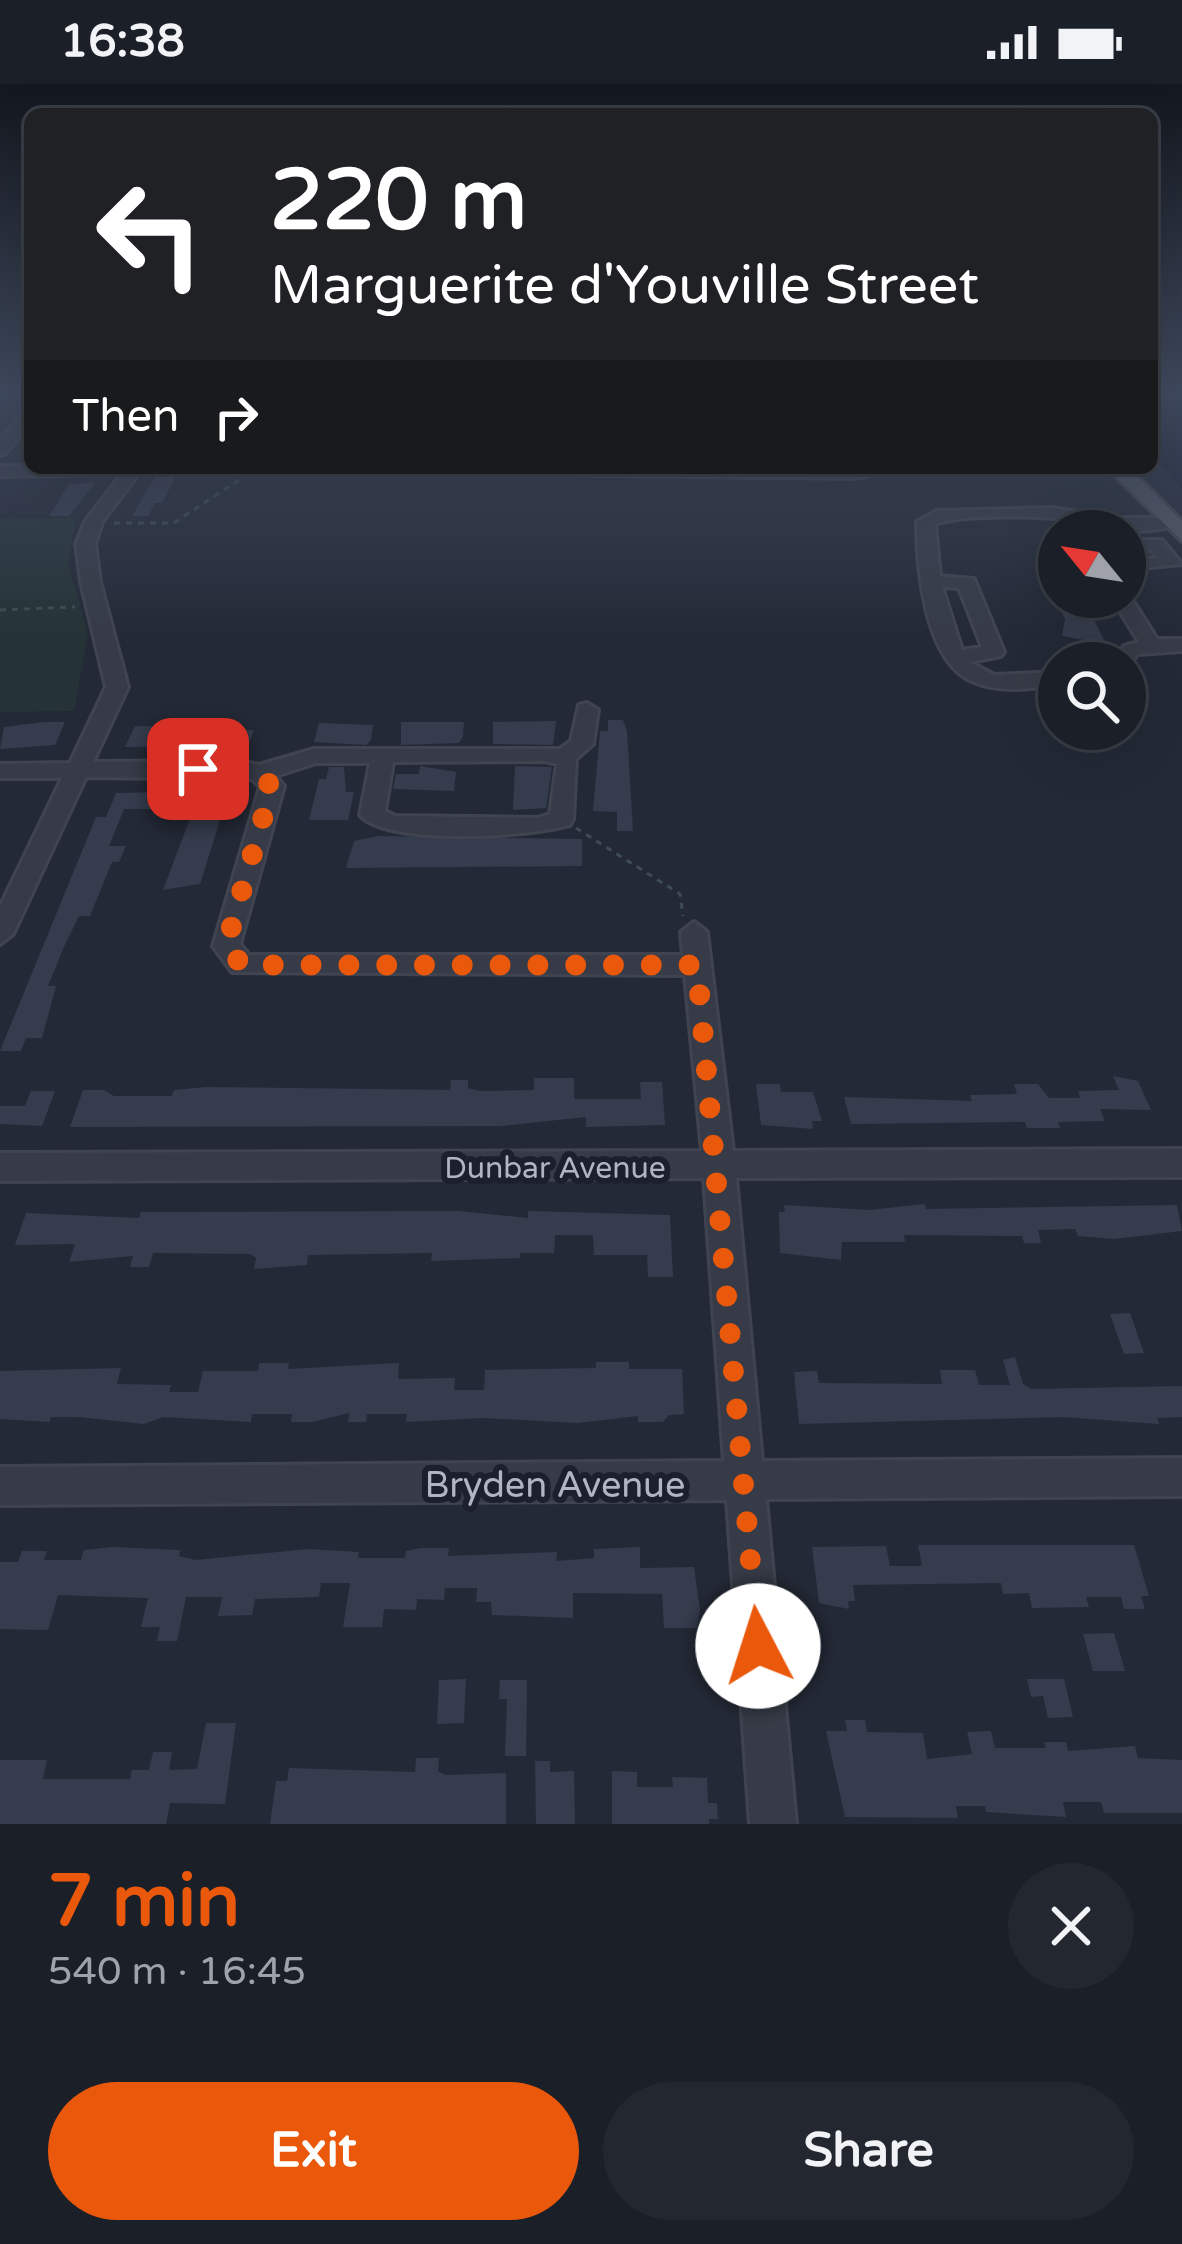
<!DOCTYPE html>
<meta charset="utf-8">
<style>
:root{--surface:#1a1f28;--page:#232730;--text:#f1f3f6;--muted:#9fa2a8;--line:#383d45;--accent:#ea580c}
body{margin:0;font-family:"Varela Round",sans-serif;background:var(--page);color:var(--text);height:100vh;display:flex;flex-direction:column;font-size:45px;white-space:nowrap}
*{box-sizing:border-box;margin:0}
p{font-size:39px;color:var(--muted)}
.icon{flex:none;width:66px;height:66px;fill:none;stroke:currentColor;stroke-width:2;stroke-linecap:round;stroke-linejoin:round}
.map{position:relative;height:1740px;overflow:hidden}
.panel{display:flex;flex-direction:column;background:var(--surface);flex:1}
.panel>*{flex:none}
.guide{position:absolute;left:24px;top:24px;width:1134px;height:366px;border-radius:18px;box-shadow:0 12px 48px #0002,0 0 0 3px var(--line);background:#202124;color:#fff;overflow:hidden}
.needle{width:78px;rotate:300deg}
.controls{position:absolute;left:1038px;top:426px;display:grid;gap:24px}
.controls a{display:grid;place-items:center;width:108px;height:108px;border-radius:50%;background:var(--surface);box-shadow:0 12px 48px #0002,0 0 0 3px var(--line);font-size:60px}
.pin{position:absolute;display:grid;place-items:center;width:102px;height:102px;color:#fff;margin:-51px;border-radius:24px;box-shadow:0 6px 18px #0006}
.me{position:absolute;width:132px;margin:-66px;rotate:355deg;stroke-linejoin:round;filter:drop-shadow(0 0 9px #0008)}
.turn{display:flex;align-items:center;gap:42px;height:252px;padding:0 48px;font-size:54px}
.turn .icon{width:156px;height:156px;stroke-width:2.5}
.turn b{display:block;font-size:84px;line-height:102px}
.then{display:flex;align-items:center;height:114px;padding:0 48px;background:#0003;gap:24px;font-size:45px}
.round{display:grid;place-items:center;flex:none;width:126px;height:126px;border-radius:63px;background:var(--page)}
.overview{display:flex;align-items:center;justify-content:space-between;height:204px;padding:0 48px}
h1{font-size:72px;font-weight:700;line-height:90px;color:var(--accent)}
.primary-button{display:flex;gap:24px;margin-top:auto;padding:24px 48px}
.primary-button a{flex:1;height:138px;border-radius:72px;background:var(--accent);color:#fff;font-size:48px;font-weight:700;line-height:138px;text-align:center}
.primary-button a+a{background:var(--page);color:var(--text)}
.status{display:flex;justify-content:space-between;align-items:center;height:84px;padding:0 60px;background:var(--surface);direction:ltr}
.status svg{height:33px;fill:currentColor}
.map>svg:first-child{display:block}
.green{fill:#253337}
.water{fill:#181f32}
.building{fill:#353c4d}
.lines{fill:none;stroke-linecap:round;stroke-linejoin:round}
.minor-casing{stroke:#404450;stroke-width:6}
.major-casing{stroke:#404450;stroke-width:6}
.path{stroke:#3d4c50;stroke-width:3;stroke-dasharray:6 6;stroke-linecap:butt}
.minor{fill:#363b47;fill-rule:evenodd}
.major{fill:#545a67;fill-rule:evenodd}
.route{stroke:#ea580c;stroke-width:21;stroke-dasharray:0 37.8}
.labels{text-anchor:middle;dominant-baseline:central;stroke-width:12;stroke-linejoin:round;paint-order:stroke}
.street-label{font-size:30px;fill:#b1b5c3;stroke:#1c202c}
.near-street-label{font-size:36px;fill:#b1b5c3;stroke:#1c202c}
</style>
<div class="status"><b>16:38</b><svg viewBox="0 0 49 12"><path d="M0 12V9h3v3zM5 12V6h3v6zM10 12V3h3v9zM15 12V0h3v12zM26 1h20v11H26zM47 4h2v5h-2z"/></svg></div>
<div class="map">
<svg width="1182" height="1740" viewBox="0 0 1182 1740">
<rect width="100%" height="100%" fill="#232936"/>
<path class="green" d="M76,434L68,479L88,550L74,627L0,628V435Z"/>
<path class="water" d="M1152,308H1182V405L1152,371Z"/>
<path class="building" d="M159,386H179L162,419H155L148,432H132Z
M95,399L69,432H49L69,400Z
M1039,482H1059V513H1083L1106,560L1062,552L1065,535Z
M608,636H623L627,647L633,747H617V728L593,727L600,647H608Z
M556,637L553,661L493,660V638Z
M43,638H65L55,661L0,665L4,643Z
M401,638H464L463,652L459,659L401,661Z
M319,639L373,641L371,656L366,661L314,658Z
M135,642L188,643L254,646L248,662L125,663Z
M420,682L456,688L454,707L393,705L396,690H419Z
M515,682L552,683L546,724L513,726Z
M329,683H344L346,708H354L348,736H309L319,695H326Z
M167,708L161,725H124L109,762H126L119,778H112L90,832H79L63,865L48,902H56L42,954H26L21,967H0L96,733H106L116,709Z
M200,708H229L200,800L163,806Z
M379,752L582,755V782L346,784L354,757Z
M1113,992L1138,997L1151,1026L1100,1025L1105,1037L1058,1038L1060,1044H1027L1025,1038L851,1040L844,1013L972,1017L970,1011L1017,1010L1014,1000H1038L1049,1014H1080L1078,1007L1119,1006Z
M534,994H574V1015H641L640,998H662L665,1041L586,1043V1033L502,1042L70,1043L83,1006H104L114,1012H172L174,1006L205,1003L450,1006L451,996H468V1004L480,1007L534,1006Z
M756,1000H780L781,1008H813L822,1037H812L813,1045L761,1041Z
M31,1007H55L42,1042L0,1040V1022H25Z
M925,1120L926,1125L1177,1121L1182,1147L1114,1155L1078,1152L1075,1145L1038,1146L1041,1159H1024L1022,1152H1013L904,1151L905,1158H842L841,1176L780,1169L779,1128H785L784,1121L869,1126Z
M459,1127L528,1134V1127L670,1131L673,1193H648L647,1171H594L593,1151H555L554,1169H520V1174L431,1177L432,1169L308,1171L307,1181L254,1185L256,1174L250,1170L153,1169L149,1183H130L133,1172L69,1178L75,1160L15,1161L26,1129L139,1134L141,1128Z
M1130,1229L1144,1269L1124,1270L1110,1230Z
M1015,1273L1023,1300L1031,1305L1182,1302V1333L1157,1334L1159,1340L1063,1333L799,1340L794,1288L817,1287L819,1299L942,1300L940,1286H975L979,1301H1010L1003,1276Z
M596,1278H629V1285H682L684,1330L669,1331L663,1338H638V1332L578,1339L483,1334L406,1338L407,1330H367L366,1338H348L349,1329L313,1338H291L292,1330H252L251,1338L163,1333L144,1340L78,1333H51L49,1338L0,1335V1287L121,1284L117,1300L171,1301L169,1308H198L203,1287H258L259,1279H289L288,1285L399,1279L398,1295L455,1294L454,1306H484L485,1286L596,1284Z
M918,1461H1134L1149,1512H1141L1145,1525H1124L1121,1513H1086L1089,1523L1032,1524L1029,1509L1003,1510L1001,1499L853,1501L855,1517H848L849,1525L819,1519L812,1463L886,1462L890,1482H922Z
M112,1463L180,1466L179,1472L195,1476L309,1465L359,1468L358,1474H405L406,1467L421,1464H449L448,1472L557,1468L556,1477L594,1474V1465L640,1463V1484L694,1483L700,1526L697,1544H664L662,1510L573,1509V1534L492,1531L491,1518H476L477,1504H445L444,1516L417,1515L416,1526L384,1525L382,1543H343L350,1499H321L319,1513L255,1515L252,1531L218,1532L222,1513H186L177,1557H157L160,1543H141L148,1514L58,1511L48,1546L0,1545V1478H18L22,1467H47L44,1476H81L84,1466Z
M1114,1549L1125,1587H1093L1083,1550Z
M466,1595L464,1639L437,1640L439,1596Z
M1027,1595H1064L1073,1633L1048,1634L1043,1612L1031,1613Z
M500,1596H527L526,1672H505L507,1615H499Z
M845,1636H865L867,1648L923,1649L927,1675L972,1670L967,1648L991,1647L995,1664H1046L1044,1658H1066L1068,1667L1135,1662L1138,1674L1182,1676V1729H1104L1101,1718H1063L1066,1733L986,1728L985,1722H956L958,1734L845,1733L826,1647H847Z
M206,1639H236L225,1720L170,1719L166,1740H0V1676H47L43,1695H130L132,1686H149L153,1668H172L169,1686L197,1685Z
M416,1674H439L438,1687L445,1691L506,1689V1740H270L276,1697H287L289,1684L415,1688Z
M535,1677H550V1688L574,1687L575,1740H536Z
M612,1687L637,1688V1703H673L672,1693L707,1694L708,1719H717L718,1735H709V1740H612Z"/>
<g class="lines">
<g class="minor-casing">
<path id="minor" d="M30,321V337L6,369L0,371V355Z
M0,382L143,384L102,438L95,460L100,498L128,603L93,678L238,677L259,681L314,665H560L571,657L579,621L587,619L598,626L593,660L576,675L573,735L570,741C530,753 388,762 360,731L370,679H316L276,692L284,702L240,860L249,871H683L681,848L694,838L707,848L733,1067L1182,1065V1093L736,1094L762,1377L1182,1374V1412L766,1415L796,1740H750L727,1416L0,1421V1383L724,1377L704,1094L0,1097V1069L702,1067L685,891L232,888L213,862L260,703L252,695L86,693L13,850L0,860V823L62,694H0V680L70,679L106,603L81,498L76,460L85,438L122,390L0,392ZM545,677L557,680L550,730L537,734L395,732L385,727L393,678Z
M435,384H897L856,394L443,389Z
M1052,424L1119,434H1170L1179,439C1162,449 1123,447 1103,447L1107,441C1070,432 970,428 935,440L940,492L974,495L1004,568L1001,572L970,578L994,591L1059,588V600C1032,605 1000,609 974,598C924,579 917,481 917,438L937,427ZM942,503L959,504L982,563L962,566Z
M1125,456H1162L1182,480L1130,485L1125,480ZM1151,466L1159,474L1141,475L1133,467Z
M1126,515L1133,517L1157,555H1182V567L1138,570L1125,584V579H1110L1124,562L1139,558L1116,521Z"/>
</g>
<g class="major-casing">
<path id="major" d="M1107,384H1129L1182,437V457Z"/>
</g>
<path class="path" d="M1147,384L1153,393
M114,439H174L257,384
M0,526L75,523
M576,744L680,810L683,832"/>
<use href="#minor" class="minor"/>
<use href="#major" class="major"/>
</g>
<linearGradient id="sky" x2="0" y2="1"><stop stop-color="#13171e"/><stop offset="0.56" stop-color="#3f495d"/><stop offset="1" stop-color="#3f495d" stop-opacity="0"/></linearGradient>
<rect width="1182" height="552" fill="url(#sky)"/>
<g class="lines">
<path class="route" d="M198,685H250L272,702L226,862L242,881H697L758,1562"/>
</g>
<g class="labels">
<g class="street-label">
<text x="555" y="1084">Dunbar Avenue</text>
</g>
<g class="near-street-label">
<text x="555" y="1401">Bryden Avenue</text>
</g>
</g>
</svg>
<div class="controls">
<a><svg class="needle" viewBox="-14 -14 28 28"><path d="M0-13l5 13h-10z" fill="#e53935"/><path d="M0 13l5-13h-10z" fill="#9fa2a8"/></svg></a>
<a><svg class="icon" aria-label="search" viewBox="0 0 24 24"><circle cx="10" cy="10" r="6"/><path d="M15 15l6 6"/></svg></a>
</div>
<div class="pin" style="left:198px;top:685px;background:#d93025"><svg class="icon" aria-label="arrive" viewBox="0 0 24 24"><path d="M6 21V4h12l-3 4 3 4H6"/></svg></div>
<svg class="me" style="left:758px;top:1562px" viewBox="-20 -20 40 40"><circle r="19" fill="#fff"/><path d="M0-13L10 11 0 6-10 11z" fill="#ea580c"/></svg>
<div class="guide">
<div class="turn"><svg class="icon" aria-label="left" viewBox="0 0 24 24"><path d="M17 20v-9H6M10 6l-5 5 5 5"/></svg><div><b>220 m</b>Marguerite d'Youville Street</div></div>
<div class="then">Then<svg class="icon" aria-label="right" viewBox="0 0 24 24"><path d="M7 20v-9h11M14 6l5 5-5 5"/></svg></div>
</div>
</div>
<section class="panel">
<div class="overview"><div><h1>7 min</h1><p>540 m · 16:45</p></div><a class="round"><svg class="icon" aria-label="close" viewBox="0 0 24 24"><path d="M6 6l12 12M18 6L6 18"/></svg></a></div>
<div class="primary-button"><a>Exit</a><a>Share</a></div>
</section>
